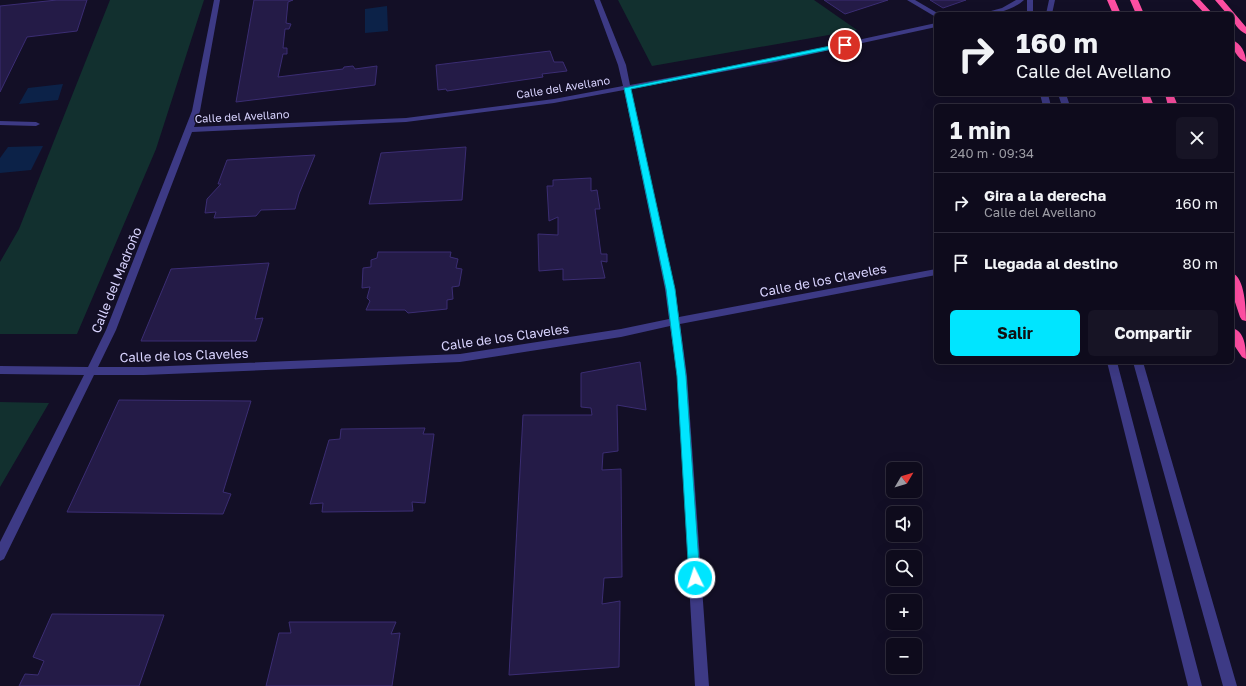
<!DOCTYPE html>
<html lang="es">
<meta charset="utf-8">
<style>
:root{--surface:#0e0b1c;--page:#171425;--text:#f1f3f6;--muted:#9b9ba3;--line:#2e2b3b;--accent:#00e5ff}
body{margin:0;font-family:"Golos Text",sans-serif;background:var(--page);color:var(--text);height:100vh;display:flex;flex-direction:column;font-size:15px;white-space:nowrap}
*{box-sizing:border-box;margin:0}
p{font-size:13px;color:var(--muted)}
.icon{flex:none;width:22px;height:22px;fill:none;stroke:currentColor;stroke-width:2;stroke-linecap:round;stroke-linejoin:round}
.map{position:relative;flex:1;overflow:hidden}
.drawer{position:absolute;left:934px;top:104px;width:300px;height:260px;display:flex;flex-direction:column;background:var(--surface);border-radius:6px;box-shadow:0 4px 16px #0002,0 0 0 1px var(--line)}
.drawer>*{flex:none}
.top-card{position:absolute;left:934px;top:12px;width:300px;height:84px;border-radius:6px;box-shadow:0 4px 16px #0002,0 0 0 1px var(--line);background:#0e0b1c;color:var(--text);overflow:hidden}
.needle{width:26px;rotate:52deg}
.controls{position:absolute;left:886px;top:462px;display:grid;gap:8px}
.controls a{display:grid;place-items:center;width:36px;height:36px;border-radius:6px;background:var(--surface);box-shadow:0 4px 16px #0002,0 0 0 1px var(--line);font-size:20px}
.pin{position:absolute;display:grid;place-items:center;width:34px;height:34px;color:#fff;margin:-17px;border:2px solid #fff;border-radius:50%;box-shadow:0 1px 4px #0007}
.me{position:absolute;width:44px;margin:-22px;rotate:356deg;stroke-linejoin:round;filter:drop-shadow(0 0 3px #0008)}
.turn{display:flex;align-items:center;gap:14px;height:84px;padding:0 16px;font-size:18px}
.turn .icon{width:52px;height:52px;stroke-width:2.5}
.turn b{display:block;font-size:28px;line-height:34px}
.round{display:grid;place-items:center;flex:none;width:42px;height:42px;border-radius:6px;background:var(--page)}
.overview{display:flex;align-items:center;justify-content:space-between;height:68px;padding:0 16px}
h1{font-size:24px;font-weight:700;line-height:30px}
.button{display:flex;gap:8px;margin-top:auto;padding:8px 16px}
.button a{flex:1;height:46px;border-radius:6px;background:var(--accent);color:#111;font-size:16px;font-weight:700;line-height:46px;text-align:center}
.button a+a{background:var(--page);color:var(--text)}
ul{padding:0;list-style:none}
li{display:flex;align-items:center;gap:12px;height:60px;padding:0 16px;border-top:1px solid var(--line)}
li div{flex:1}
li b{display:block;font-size:15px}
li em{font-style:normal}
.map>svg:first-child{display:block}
.green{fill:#12302f}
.water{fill:#0c2248}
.building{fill:#241b47;stroke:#3b2d73}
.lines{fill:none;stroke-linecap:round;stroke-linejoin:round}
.street{fill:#3d3a85;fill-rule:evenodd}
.highway{fill:#ff4fa3;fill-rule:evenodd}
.route{fill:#00e5ff;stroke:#0095a6}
.labels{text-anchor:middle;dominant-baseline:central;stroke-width:3;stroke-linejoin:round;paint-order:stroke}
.far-street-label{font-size:11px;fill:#d9d4ff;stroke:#130f26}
.street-label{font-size:13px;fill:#d9d4ff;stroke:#130f26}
</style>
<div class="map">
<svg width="1246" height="686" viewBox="0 0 1246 686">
<rect width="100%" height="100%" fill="#130f26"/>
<path class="green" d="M110,0H204L156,149L77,334H0V262L19,229Z
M618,0H814L857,30L652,66Z
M0,402L49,403L0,487Z"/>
<path class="water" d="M387,6L388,31L365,33V9Z
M63,84L58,100L19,104L28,88Z
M43,146L31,170L0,173V158L8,147Z"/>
<path class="building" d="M57,0H87L77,31L27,37L0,92V6Z
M254,0H293L288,2L286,23L291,24L289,29H285L283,48H287V54H283L278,77L343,69L344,67L353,66L355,69L377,66L375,85L236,102Z
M824,0H888L845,14Z
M930,0H966L943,8Z
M550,51L554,62H563L567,71L542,74L543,77L447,91L446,89L438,90L436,65Z
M466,147L462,200L369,204L381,153Z
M315,155L299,194L295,209L261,210L256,216L214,218L216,212L205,213L207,199L221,184H218L227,160Z
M591,178V191L597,190L600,209H595L601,254H607V262L601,261L605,278L563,280V269L539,271L538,234L558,235V217L549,221L547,186H553V180Z
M378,252H451L450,257L458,259L456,268L462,269L459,286L452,287L453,299L447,300V309L408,313L405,310H366L370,301L367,298L370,287L362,288L363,268L371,267V260L377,258Z
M269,263L255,319L263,318L256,341H141L171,269Z
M640,362L646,410L617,405L618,451L603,453L602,470L621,469L622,577L604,578L602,604L620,601L619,667L509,675L523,415H592L591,408L581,407V373Z
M119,400L251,401L223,492L231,494L223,514L67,512Z
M425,428L423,434H434L425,503L412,502L413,511L322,512L323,503L310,504L329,440L340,439L341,429Z
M52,614L164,615L139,686H19L25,674L38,675L44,661L33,657Z
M289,622H396L391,634L400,633L392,686H266L279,633H291Z"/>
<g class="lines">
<path class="street" d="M214,0H220L200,111L194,127L406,118L554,99L623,86L618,65L594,0H600L626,65L630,85L775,58L936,23V27L775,62L631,89L675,289L679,317L936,269V275L680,324L687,376L709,686H695L677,376L670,326L621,337L460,362L144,375H94L4,559L0,561V542L84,375L0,374V366L88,367L106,330L192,111ZM624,90L665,289L669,319L621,329L460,354L144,367H98L116,330L192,132L406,122L554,103Z
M907,0H915L939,14H936V17L934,16Z
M1016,0H1024C1012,11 995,14 980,14L1002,8Z
M1027,0H1033V14H1027Z
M1049,0H1055L1052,14H1046Z
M1040,94H1048L1051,106H1043Z
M1058,94H1066L1070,106H1062Z
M0,121L36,122L40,124L36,126L0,125Z
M1107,362H1117L1202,686H1188Z
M1133,362H1143L1237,686H1223Z"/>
<path class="highway" d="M1107,0H1115L1121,14H1113Z
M1130,0H1138L1144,14H1136Z
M1192,0H1200L1213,14H1205Z
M1215,0H1223L1246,27V34C1239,31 1232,22 1232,14H1227Z
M1232,40C1241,43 1246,53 1246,62C1237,59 1232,48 1232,40Z
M1141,94H1149L1154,106H1144Z
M1165,94H1173L1178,106H1168Z
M1232,273C1245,277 1246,310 1246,321L1242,320L1240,317L1232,293Z
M1232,328C1245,331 1246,348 1246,359L1242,357L1232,342Z"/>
</g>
<path class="route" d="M845,43L848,45L847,46L631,89L675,289L686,376L700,578L699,582L695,583L691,582L689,578L677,376L666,289L624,88Z"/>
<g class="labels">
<g class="far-street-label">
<text transform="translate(563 87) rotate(-9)">Calle del Avellano</text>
<text transform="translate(242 116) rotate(-3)">Calle del Avellano</text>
</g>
<g class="street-label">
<text transform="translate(116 280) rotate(-68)">Calle del Madroño</text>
<text transform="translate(823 280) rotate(-11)">Calle de los Claveles</text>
<text transform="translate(505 337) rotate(-8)">Calle de los Claveles</text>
<text transform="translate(184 355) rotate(-2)">Calle de los Claveles</text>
</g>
</g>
</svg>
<div class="controls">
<a><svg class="needle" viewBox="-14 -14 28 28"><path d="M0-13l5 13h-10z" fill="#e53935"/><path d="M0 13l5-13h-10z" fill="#9b9ba3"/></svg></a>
<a><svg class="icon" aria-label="sound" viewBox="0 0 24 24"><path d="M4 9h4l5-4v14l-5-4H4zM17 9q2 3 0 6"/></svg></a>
<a><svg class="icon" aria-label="search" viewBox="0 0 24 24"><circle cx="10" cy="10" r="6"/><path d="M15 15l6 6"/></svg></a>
<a>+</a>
<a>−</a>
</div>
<div class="pin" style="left:845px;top:45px;background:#d93025"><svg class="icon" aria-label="arrive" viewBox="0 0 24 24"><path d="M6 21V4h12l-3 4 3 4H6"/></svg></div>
<svg class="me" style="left:695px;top:578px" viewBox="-20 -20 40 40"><circle r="17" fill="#00e5ff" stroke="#fff" stroke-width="3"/><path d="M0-11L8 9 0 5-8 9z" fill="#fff"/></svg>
<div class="top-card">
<div class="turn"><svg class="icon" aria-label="right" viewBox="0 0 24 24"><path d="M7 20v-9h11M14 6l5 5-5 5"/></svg><div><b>160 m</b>Calle del Avellano</div></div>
</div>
<section class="drawer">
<div class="overview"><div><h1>1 min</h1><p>240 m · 09:34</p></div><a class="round"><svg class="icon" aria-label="close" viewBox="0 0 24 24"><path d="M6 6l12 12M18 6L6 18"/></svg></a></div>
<ul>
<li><svg class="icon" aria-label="right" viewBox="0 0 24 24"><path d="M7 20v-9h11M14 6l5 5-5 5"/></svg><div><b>Gira a la derecha</b><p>Calle del Avellano</p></div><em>160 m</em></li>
<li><svg class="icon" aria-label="arrive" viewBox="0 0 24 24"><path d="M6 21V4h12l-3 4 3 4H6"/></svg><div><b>Llegada al destino</b></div><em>80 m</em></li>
</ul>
<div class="button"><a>Salir</a><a>Compartir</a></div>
</section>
</div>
